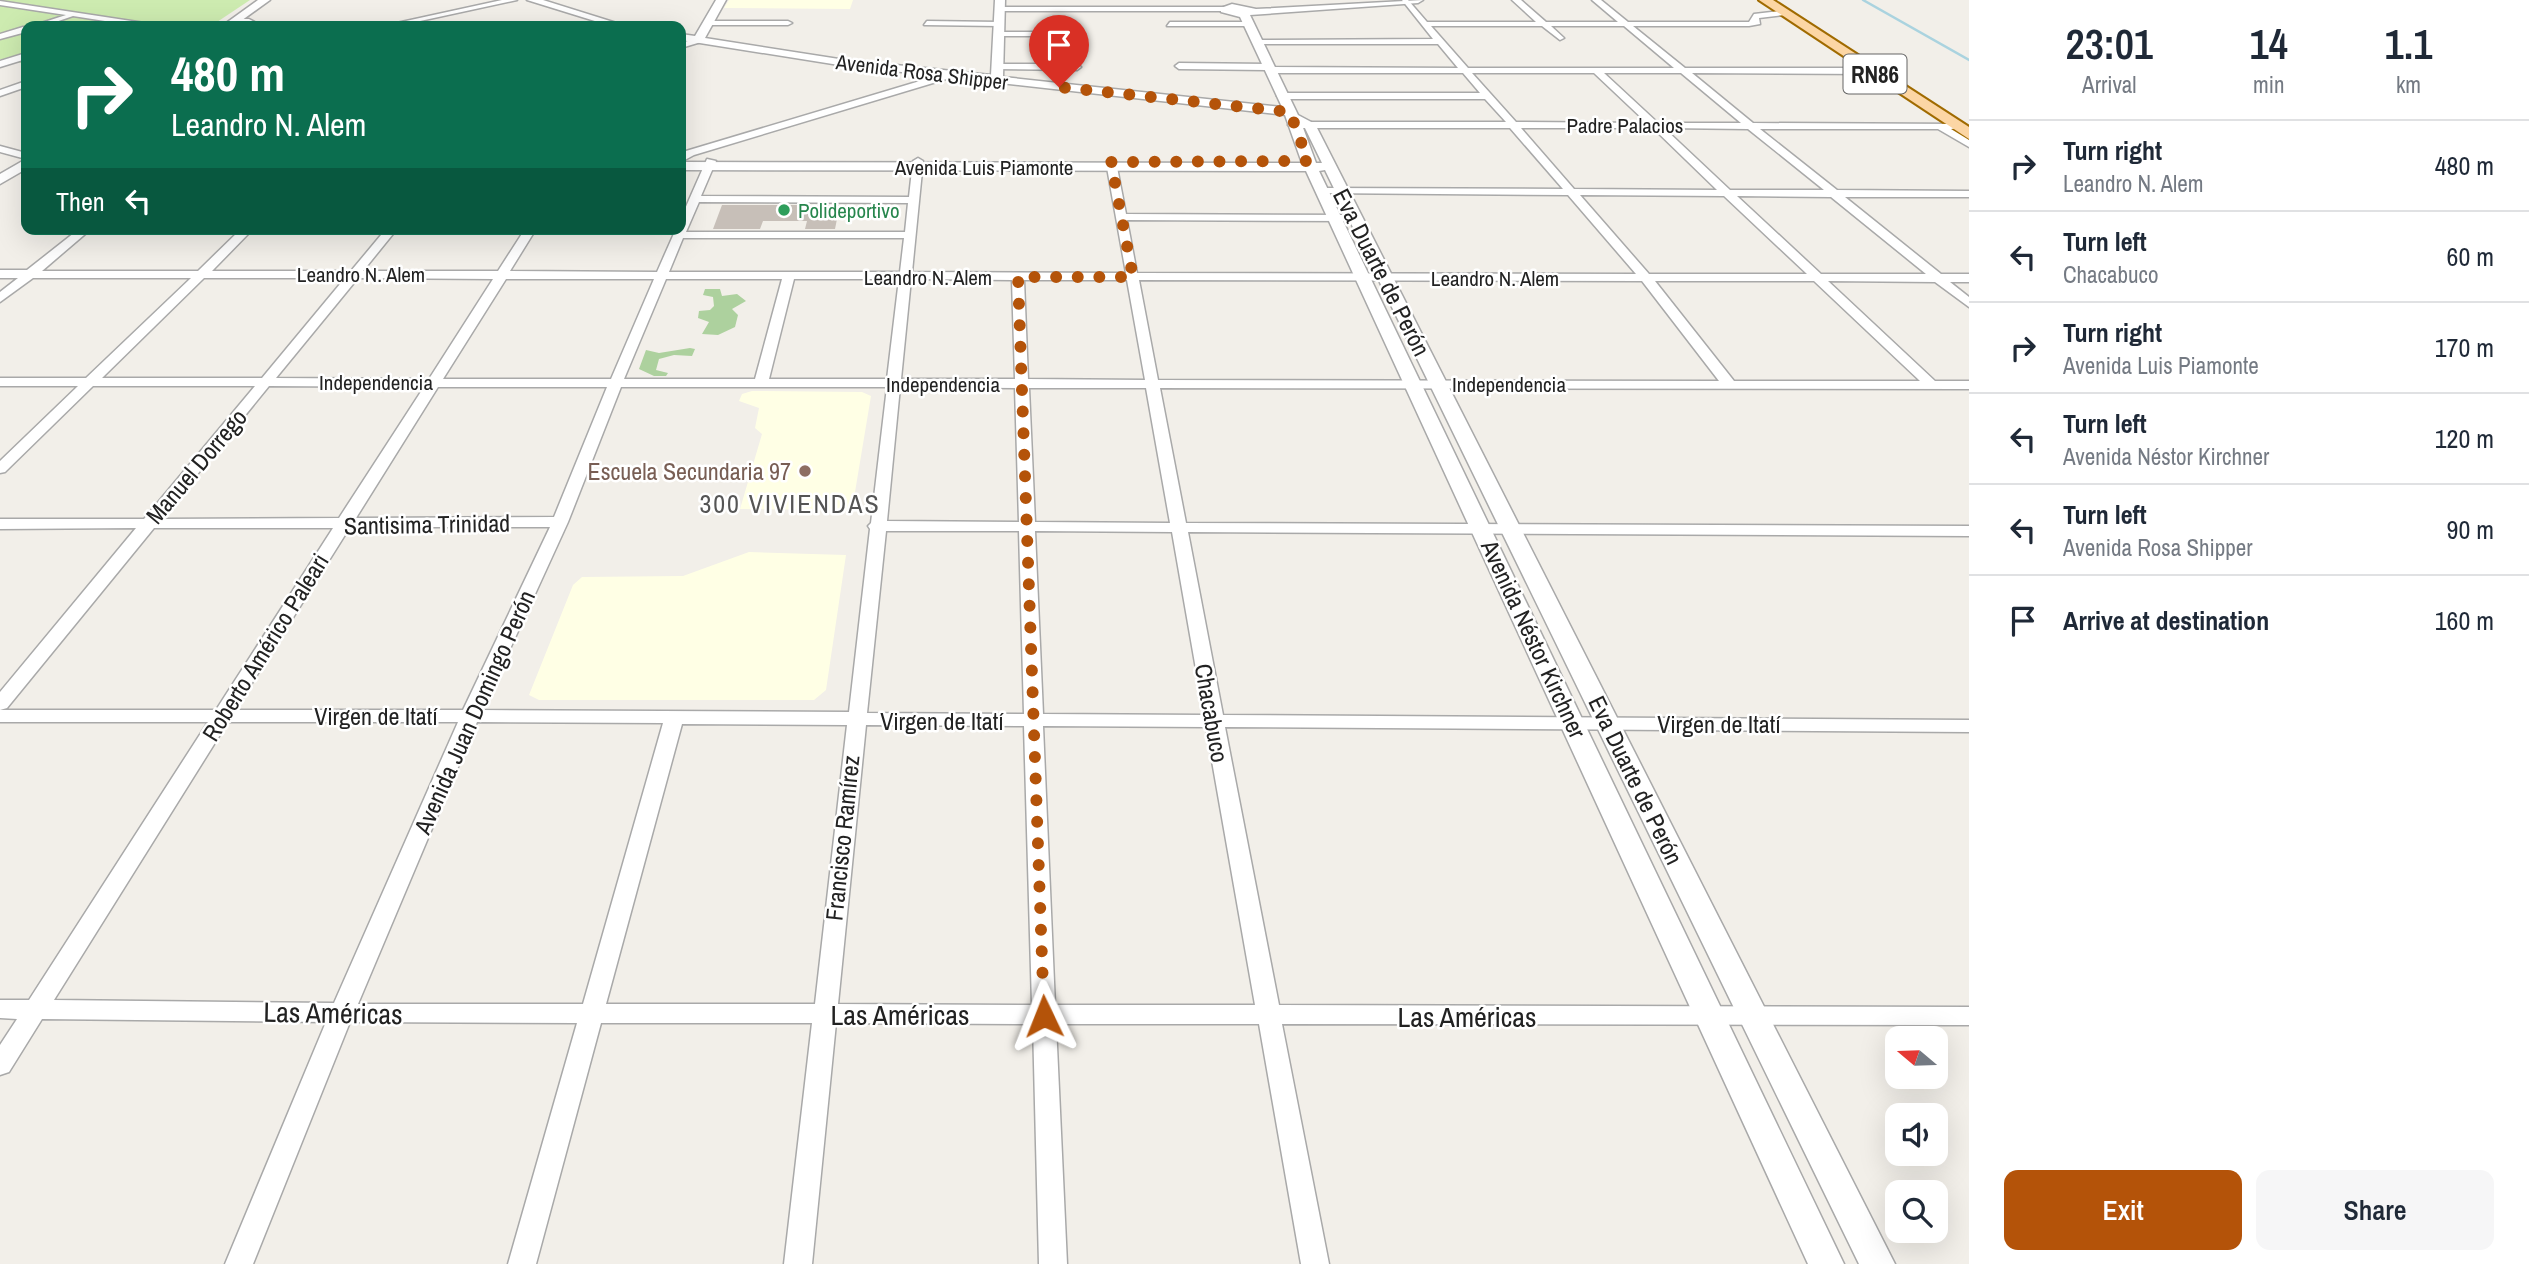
<!DOCTYPE html>
<meta charset="utf-8">
<style>
:root{--surface:#fff;--page:#f6f6f7;--text:#1f2937;--muted:#747a83;--line:#e0e1e3;--accent:#b45309}
body{margin:0;font-family:"Archivo Narrow",sans-serif;background:var(--page);color:var(--text);height:100vh;display:flex;flex-direction:column;font-size:26px;white-space:nowrap}
*{box-sizing:border-box;margin:0}
p{font-size:23px;color:var(--muted)}
.icon{flex:none;width:38px;height:38px;fill:none;stroke:currentColor;stroke-width:2;stroke-linecap:round;stroke-linejoin:round}
.map{position:relative;flex:1;overflow:hidden}
.side{display:flex;flex-direction:column;background:var(--surface);width:560px}
.side>*{flex:none}
.banner{position:absolute;left:21px;top:21px;width:665px;height:214px;border-radius:14px;box-shadow:0 7px 28px #0002;background:#0b6e4f;color:#fff;overflow:hidden}
.needle{width:46px;rotate:289deg}
.fabs{position:absolute;left:1885px;top:1026px;display:grid;gap:14px}
.fabs a{display:grid;place-items:center;width:63px;height:63px;border-radius:14px;background:var(--surface);box-shadow:0 7px 28px #0002;font-size:35px}
.pin{position:absolute;display:grid;place-items:center;width:60px;height:60px;color:#fff;margin:-72px -30px;border-radius:50% 50% 50% 0;rotate:-45deg;box-shadow:0 0 7px #0007}
.pin .icon{rotate:45deg}
.me{position:absolute;width:77px;margin:-38px;rotate:358deg;stroke-linejoin:round;filter:drop-shadow(0 0 5px #0008)}
.turn{display:flex;align-items:center;gap:24px;height:147px;padding:0 35px;font-size:32px}
.turn .icon{width:91px;height:91px;stroke-width:2.5}
.turn b{display:block;font-size:49px;line-height:60px}
.then{display:flex;align-items:center;height:66px;padding:0 35px;background:#0003;gap:14px;font-size:26px}
.eta{display:flex;justify-content:space-evenly;align-items:center;height:119px;text-align:center}
.eta b{font-size:42px;font-weight:600;line-height:49px}
.button{display:flex;gap:14px;margin-top:auto;padding:14px 35px}
.button a{flex:1;height:80px;border-radius:14px;background:var(--accent);color:#fff;font-size:28px;font-weight:600;line-height:80px;text-align:center}
.button a+a{background:var(--page);color:var(--text)}
ul{padding:0;list-style:none}
li{display:flex;align-items:center;gap:21px;height:91px;padding:0 35px;border-top:2px solid var(--line)}
li div{flex:1}
li b{display:block;font-size:26px}
li em{font-style:normal}
main{display:flex;flex:1;min-height:0}
.map>svg:first-child{display:block}
.education{fill:#ffffe5}
.grass{fill:#cdebb0}
.forest{fill:#add19e}
.lines{fill:none;stroke-linecap:round;stroke-linejoin:round}
.stream{stroke:#aad3df;stroke-width:2.5}
.building{fill:#c7bfb8}
.minor-casing{stroke:#a9a9a9;stroke-width:3}
.tertiary-casing{stroke:#a9a9a9;stroke-width:3}
.primary-casing{stroke:#a06b00;stroke-width:4}
.minor{fill:#fff;fill-rule:evenodd}
.tertiary{fill:#fff;fill-rule:evenodd}
.primary{fill:#fcd6a4;fill-rule:evenodd}
.route{stroke:#b45309;stroke-width:12;stroke-dasharray:0 21.6}
.leisure-dot{fill:#2e9e5b;stroke:#fff;stroke-width:2.5}
.education-dot{fill:#8d6e63;stroke:#fff;stroke-width:2.5}
.labels{text-anchor:middle;dominant-baseline:central;stroke-width:5;stroke-linejoin:round;paint-order:stroke}
.far-street-label{font-size:21px;fill:#222;stroke:#fff}
.far-leisure-label{font-size:21px;fill:#27864d;stroke:#fff;text-anchor:start}
.shield{fill:#fff;stroke:#646464;stroke-width:2}
.shield-label{font-size:23px;font-weight:bold;fill:#222}
.street-label{font-size:24px;fill:#222;stroke:#fff}
.education-label{font-size:24px;fill:#785e54;stroke:#fff;text-anchor:end}
.neighbourhood-label{font-size:26px;letter-spacing:2px;fill:#555;stroke:#fff}
.near-street-label{font-size:28px;fill:#222;stroke:#fff}
</style>
<main>
<div class="map">
<svg width="1969" height="1264" viewBox="0 0 1969 1264">
<rect width="100%" height="100%" fill="#f2efe9"/>
<path class="education" d="M729,0H853L850,9L724,8Z
M752,391L862,392L871,396L852,510L740,509L762,434L755,428L759,408L739,401L742,394Z
M749,552L846,555L826,690L814,700H539L529,695L573,585L582,577L683,576Z"/>
<path class="grass" d="M0,0H250L211,26H26V64L0,59Z"/>
<path class="forest" d="M705,289H720L722,296L737,294L746,301L732,309L738,315L735,327L718,335L702,334L709,322L698,318L699,311L710,310L714,306L713,297L703,295Z
M690,348L695,349L692,356L674,355L659,359L656,370L668,373L666,376H654L639,369L646,350L659,353Z"/>
<g class="lines">
<path class="stream" d="M1863,0L1969,60"/>
</g>
<path class="building" d="M722,205H850L847,219H837L835,229H805L807,221H763L760,229H713Z"/>
<g class="lines">
<g class="minor-casing">
<path id="minor" d="M502,0H517L397,26H383Z
M1402,0H1408L1427,22H1536L1512,0H1521L1546,22H1618L1592,0H1601L1628,22H1749L1754,14L1781,11L1784,15L1759,18L1760,24L1749,26H1633L1685,68H1872L1876,71L1872,74L1692,73L1753,123L1959,124V128L1951,129L1969,140V147L1938,129H1760L1837,190L1969,191V197H1845L1941,274H1969V282H1950L1969,297V307L1935,282L1828,281L1935,381H1969V389L1160,388L1186,523L1969,526V536L1188,532L1223,715L1969,720V732L1225,727L1279,1005L1969,1007V1025L1282,1024L1329,1264H1301L1259,1024H1056L1067,1264H1039L1033,1024L836,1023L812,1264H784L812,1023H601L536,1264H508L577,1023L350,1022L253,1264H225L326,1022L42,1019L9,1072L0,1075V1045L17,1019L0,1018V1000H29L208,722H0V692L136,528L0,529V519H144L255,386H93L5,472L0,473V461L78,386H0V378H86L191,278H33L0,302V292L18,278H0V270H27L79,229H91L42,271H198L241,229H253L212,271H351L386,229H397L363,271H498L525,229H536L510,271L657,272L676,229H681V218L707,159L716,161L701,196L909,197L913,161L918,158L923,161L912,272L1126,273L1106,162L1111,159L1116,162L1126,214L1355,215L1361,218L1355,221L1127,220L1137,273L1636,274L1568,195L1319,193V189L1323,188L1563,189L1510,128H1293L1288,125L1293,122H1506L1485,99H1282L1277,96L1282,93H1480L1463,73H1270L1266,70L1179,69L1175,66L1179,63L1268,64L1272,67L1458,68L1438,44H1257L1253,42L1257,40L1433,39ZM1431,26H1542L1560,40L1564,38L1551,26H1624L1674,68H1468ZM1472,73H1594L1647,123L1516,122ZM1604,73H1681L1741,123H1658ZM1521,128H1653L1717,190L1574,189ZM1664,128L1748,129L1824,190H1730ZM1580,195L1724,196L1807,274H1649ZM1737,196L1831,197L1926,274H1821ZM699,202L908,203L905,232H686ZM683,238H904L900,272H669ZM204,278H345L262,378H102ZM358,278L493,279L429,379L276,378ZM506,279H654L611,379H443ZM666,279H782L755,379H624ZM794,279H899L887,379H769ZM911,279L1012,280L1015,379H901ZM1024,280H1127L1145,380L1028,379ZM1139,280L1642,281L1719,381L1158,380ZM1655,281H1814L1920,381H1734ZM269,386L424,387L339,518L161,519ZM438,387H607L554,517L356,518ZM621,387H887L871,523L868,526L870,529L849,712L482,710L568,522ZM900,387L1015,388L1019,522L887,521ZM1029,388H1146L1170,523L1035,522ZM350,527H550L463,710H235ZM154,528H333L216,710H0L7,708ZM886,531H1019L1024,714L867,713ZM1035,531L1172,532L1204,715L1043,714ZM228,722H458L334,1003L54,1000ZM477,722L663,723L583,1004H358ZM682,724L847,725L815,1004H606ZM866,725L1024,726L1032,1005L838,1004ZM1043,726L1206,727L1255,1005H1055Z
M0,1L151,24L155,26H137L73,16L44,26H32L66,15L0,5Z
M999,7H1225L1229,9L1225,11H996Z
M235,19H249L262,26L232,23Z
M707,21H788L792,23L788,25H704Z
M927,21L999,22L1003,24L999,26L924,25Z
M1170,22H1248L1252,24L1248,26H1167Z
M23,27H26V32L0,39V34Z
M998,32H1070L1074,34L1070,36H995Z
M698,38L701,42L681,48V43Z
M26,53V59L0,67V61Z
M997,64H1077L1081,67L1077,70L994,69Z
M950,72L953,77L694,155L681,162V155L686,151Z
M26,81V87L0,96V90Z
M0,146L26,153V159L0,152Z"/>
</g>
<g class="tertiary-casing">
<path id="tertiary" d="M258,0H270L234,26H222Z
M527,0H543L626,26H611Z
M716,0H726L705,38L839,59L991,75L995,0H1005L1003,77L1282,107L1240,17L1221,12V8L1232,4L1256,9L1423,0L1418,3L1250,15L1298,115L1315,124L1895,1264H1859L1325,170L1319,171L1844,1264H1808L1306,171L681,170V162L1302,163L1285,115L839,65L681,40V34L695,36ZM1302,125L1304,126L1322,163H1316Z
M26,159V169L0,184V174Z"/>
</g>
<g class="primary-casing">
<path id="primary" d="M1759,0H1773L1969,127V139Z"/>
</g>
<use href="#minor" class="minor"/>
<use href="#tertiary" class="tertiary"/>
<use href="#primary" class="primary"/>
</g>
<g class="lines">
<path class="route" d="M1044,1016L1018,277H1133L1111,162L1308,161L1290,112L1059,87"/>
</g>
<circle class="leisure-dot" cx="784" cy="210" r="7"/>
<circle class="education-dot" cx="805" cy="471" r="7"/>
<g class="labels">
<g class="far-street-label">
<text transform="translate(922 72) rotate(7)">Avenida Rosa Shipper</text>
<text x="1625" y="125">Padre Palacios</text>
<text x="984" y="167">Avenida Luis Piamonte</text>
<text x="361" y="274">Leandro N. Alem</text>
<text x="928" y="277">Leandro N. Alem</text>
<text x="1495" y="278">Leandro N. Alem</text>
<text x="376" y="382">Independencia</text>
<text x="943" y="384">Independencia</text>
<text x="1509" y="384">Independencia</text>
</g>
<g class="far-leisure-label">
<text x="798" y="210">Polideportivo</text>
</g>
<rect class="shield" x="1843.5" y="54.5" width="63" height="39" rx="5"/>
<g class="shield-label">
<text x="1875" y="74">RN86</text>
</g>
<g class="street-label">
<text transform="translate(1382 272) rotate(63)">Eva Duarte de Perón</text>
<text transform="translate(196 466) rotate(-50)">Manuel Dorrego</text>
<text transform="translate(427 524) rotate(-1)">Santisima Trinidad</text>
<text transform="translate(1534 639) rotate(65)">Avenida Néstor Kirchner</text>
<text transform="translate(265 647) rotate(-58)">Roberto Américo Paleari</text>
<text transform="translate(474 712) rotate(-66)">Avenida Juan Domingo Perón</text>
<text transform="translate(1212 713) rotate(80)">Chacabuco</text>
<text x="376" y="716">Virgen de Itatí</text>
<text x="942" y="721">Virgen de Itatí</text>
<text x="1719" y="724">Virgen de Itatí</text>
<text transform="translate(1636 780) rotate(64)">Eva Duarte de Perón</text>
<text transform="translate(842 838) rotate(-84)">Francisco Ramírez</text>
</g>
<g class="education-label">
<text x="791" y="471">Escuela Secundaria 97</text>
</g>
<g class="neighbourhood-label">
<text x="790" y="503">300 VIVIENDAS</text>
</g>
<g class="near-street-label">
<text transform="translate(333 1013) rotate(1)">Las Américas</text>
<text x="900" y="1015">Las Américas</text>
<text x="1467" y="1017">Las Américas</text>
</g>
</g>
</svg>
<div class="fabs">
<a><svg class="needle" viewBox="-14 -14 28 28"><path d="M0-13l5 13h-10z" fill="#e53935"/><path d="M0 13l5-13h-10z" fill="#747a83"/></svg></a>
<a><svg class="icon" aria-label="sound" viewBox="0 0 24 24"><path d="M4 9h4l5-4v14l-5-4H4zM17 9q2 3 0 6"/></svg></a>
<a><svg class="icon" aria-label="search" viewBox="0 0 24 24"><circle cx="10" cy="10" r="6"/><path d="M15 15l6 6"/></svg></a>
</div>
<div class="pin" style="left:1059px;top:87px;background:#d93025"><svg class="icon" aria-label="arrive" viewBox="0 0 24 24"><path d="M6 21V4h12l-3 4 3 4H6"/></svg></div>
<svg class="me" style="left:1044px;top:1016px" viewBox="-20 -20 40 40"><path d="M0-17L14 15 0 8-14 15z" fill="#b45309" stroke="#fff" stroke-width="4"/></svg>
<div class="banner">
<div class="turn"><svg class="icon" aria-label="right" viewBox="0 0 24 24"><path d="M7 20v-9h11M14 6l5 5-5 5"/></svg><div><b>480 m</b>Leandro N. Alem</div></div>
<div class="then">Then<svg class="icon" aria-label="left" viewBox="0 0 24 24"><path d="M17 20v-9H6M10 6l-5 5 5 5"/></svg></div>
</div>
</div>
<section class="side">
<div class="eta">
<div><b>23:01</b><p>Arrival</p></div>
<div><b>14</b><p>min</p></div>
<div><b>1.1</b><p>km</p></div>
</div>
<ul>
<li><svg class="icon" aria-label="right" viewBox="0 0 24 24"><path d="M7 20v-9h11M14 6l5 5-5 5"/></svg><div><b>Turn right</b><p>Leandro N. Alem</p></div><em>480 m</em></li>
<li><svg class="icon" aria-label="left" viewBox="0 0 24 24"><path d="M17 20v-9H6M10 6l-5 5 5 5"/></svg><div><b>Turn left</b><p>Chacabuco</p></div><em>60 m</em></li>
<li><svg class="icon" aria-label="right" viewBox="0 0 24 24"><path d="M7 20v-9h11M14 6l5 5-5 5"/></svg><div><b>Turn right</b><p>Avenida Luis Piamonte</p></div><em>170 m</em></li>
<li><svg class="icon" aria-label="left" viewBox="0 0 24 24"><path d="M17 20v-9H6M10 6l-5 5 5 5"/></svg><div><b>Turn left</b><p>Avenida Néstor Kirchner</p></div><em>120 m</em></li>
<li><svg class="icon" aria-label="left" viewBox="0 0 24 24"><path d="M17 20v-9H6M10 6l-5 5 5 5"/></svg><div><b>Turn left</b><p>Avenida Rosa Shipper</p></div><em>90 m</em></li>
<li><svg class="icon" aria-label="arrive" viewBox="0 0 24 24"><path d="M6 21V4h12l-3 4 3 4H6"/></svg><div><b>Arrive at destination</b></div><em>160 m</em></li>
</ul>
<div class="button"><a>Exit</a><a>Share</a></div>
</section>
</main>
